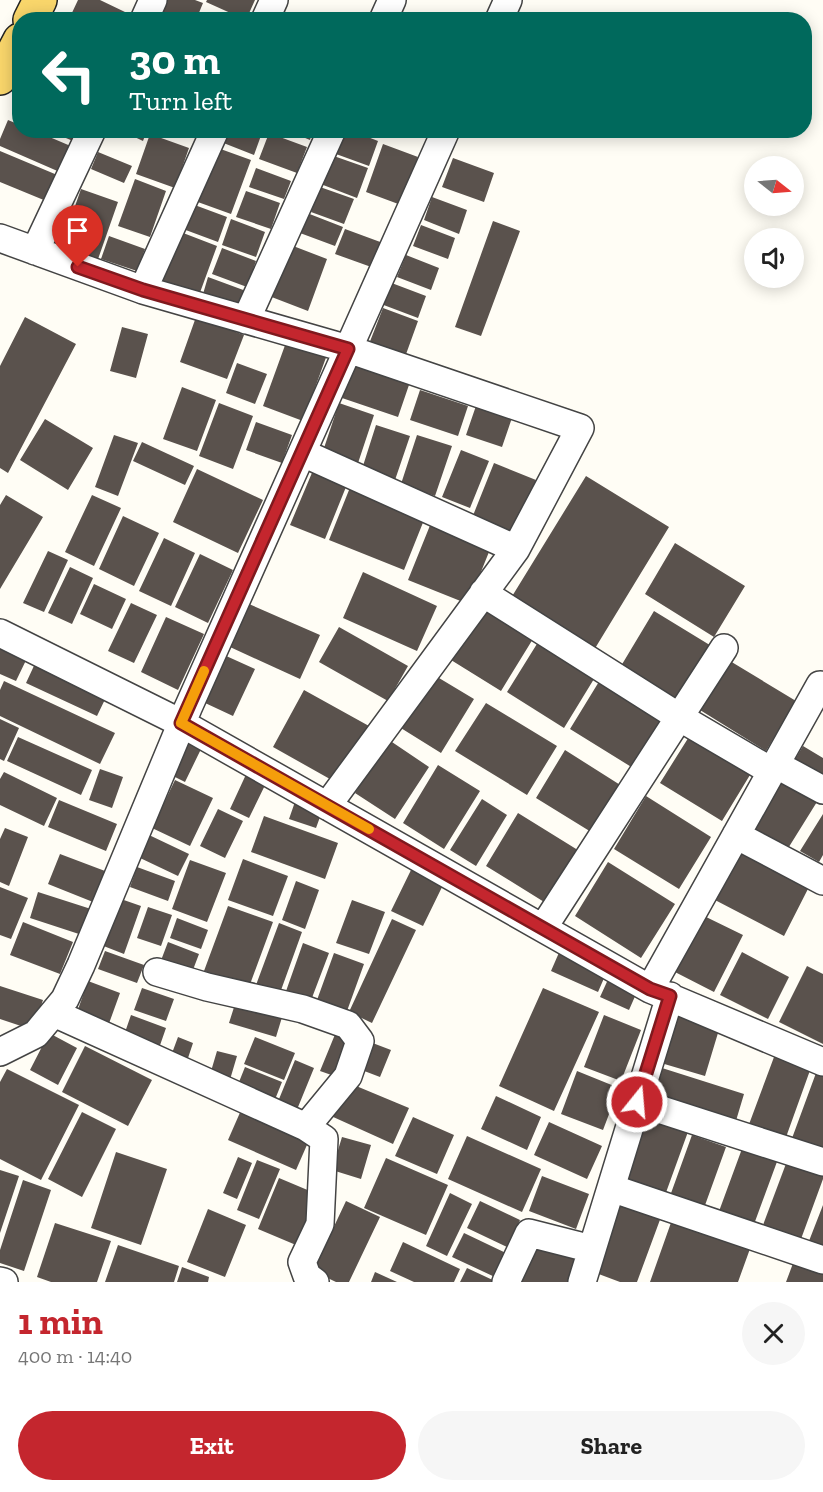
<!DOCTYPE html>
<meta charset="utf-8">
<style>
:root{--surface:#fff;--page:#f6f6f6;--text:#222;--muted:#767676;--accent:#c4262e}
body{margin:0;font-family:"Zilla Slab",serif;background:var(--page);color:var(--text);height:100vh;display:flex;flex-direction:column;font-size:22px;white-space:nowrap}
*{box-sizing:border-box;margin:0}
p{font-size:20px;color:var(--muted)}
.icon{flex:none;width:33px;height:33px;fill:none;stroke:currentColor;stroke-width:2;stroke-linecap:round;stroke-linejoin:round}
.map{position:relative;height:1282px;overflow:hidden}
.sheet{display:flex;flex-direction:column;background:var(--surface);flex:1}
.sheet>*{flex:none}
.hud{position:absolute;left:12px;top:12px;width:800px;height:126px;border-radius:24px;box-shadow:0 3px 15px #0003;background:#00695c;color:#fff;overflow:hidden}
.needle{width:39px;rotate:107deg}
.controls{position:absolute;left:744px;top:156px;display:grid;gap:12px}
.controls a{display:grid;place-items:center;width:60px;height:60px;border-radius:50%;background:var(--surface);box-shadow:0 3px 15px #0003;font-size:30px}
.pin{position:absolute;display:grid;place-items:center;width:51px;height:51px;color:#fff;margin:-62px -26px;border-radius:50% 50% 50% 0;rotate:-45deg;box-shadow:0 0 6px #0007}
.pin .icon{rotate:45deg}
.me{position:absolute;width:66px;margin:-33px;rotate:17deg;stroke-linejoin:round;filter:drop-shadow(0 0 4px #0008)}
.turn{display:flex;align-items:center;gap:21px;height:126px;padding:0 18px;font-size:27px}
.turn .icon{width:78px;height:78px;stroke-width:2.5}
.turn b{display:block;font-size:42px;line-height:51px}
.round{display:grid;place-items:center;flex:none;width:63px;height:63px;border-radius:32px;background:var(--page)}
.head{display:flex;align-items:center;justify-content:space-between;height:102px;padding:0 18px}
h1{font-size:36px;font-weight:800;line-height:45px;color:var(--accent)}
.button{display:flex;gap:12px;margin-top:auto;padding:12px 18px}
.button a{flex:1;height:69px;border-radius:36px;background:var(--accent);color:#fff;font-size:24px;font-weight:800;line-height:69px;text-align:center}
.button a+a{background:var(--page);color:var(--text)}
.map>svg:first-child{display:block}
.building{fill:#5a524d}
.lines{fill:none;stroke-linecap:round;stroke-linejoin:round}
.street-casing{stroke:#444;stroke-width:30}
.primary-casing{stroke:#222;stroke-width:36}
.street{stroke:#fff;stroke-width:27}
.primary{stroke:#f9d66b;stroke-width:33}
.route-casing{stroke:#7f191e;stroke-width:15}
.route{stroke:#c4262e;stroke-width:10}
.slow{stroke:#f59e0b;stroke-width:10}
</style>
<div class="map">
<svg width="823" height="1282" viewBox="0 0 823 1282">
<rect width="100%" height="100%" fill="#fffdf5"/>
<path class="building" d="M78,0H100L125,12L121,20H75L70,17Z
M164,0H195L203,3L196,20H169L158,15Z
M207,0H255L246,20L206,2Z
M8,120L20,125V130H33L73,147L62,173L0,146V139Z
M47,130H78L73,141Z
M120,130H147L143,141Z
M226,130H263L254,155L221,142Z
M286,130H313L310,140Z
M344,130H350L378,141L369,166L336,154Z
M269,133L307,147L297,173L259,159Z
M150,134L189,148L175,188L136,174Z
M383,144L418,157L401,205L366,192Z
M215,147L251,160L231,214L195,201Z
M0,151L62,177L51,203L0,182Z
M98,152L132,166L124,183L91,169Z
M328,154L368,168L357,198L318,183Z
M453,158L494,173L484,202L442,187Z
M256,168L291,181L284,199L249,187Z
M135,179L166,191L150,237L118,226Z
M320,187L354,199L344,224L311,212Z
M81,189L118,202L97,262L60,249Z
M246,191L280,203L271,229L236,217Z
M432,197L467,210L459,234L424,220Z
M192,204L227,217L218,242L183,229Z
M307,213L343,227L335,246L300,233Z
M231,219L265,232L256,257L222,245Z
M493,221L520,231L481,336L455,327Z
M421,225L455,238L448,259L413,246Z
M345,229L383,243L374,268L335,254Z
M178,231L217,246L198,298L158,283Z
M109,236L145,249L137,271L101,259Z
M288,244L327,259L308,311L269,296Z
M222,248L256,261L247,287L212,274Z
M406,255L439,268L431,290L397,277Z
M208,277L246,291L240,308L203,294Z
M389,282L426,296L418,318L381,304Z
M383,308L418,321L405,357L369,344Z
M25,317L76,344L8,473L0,468V366Z
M196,317L244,335L227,379L180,362Z
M122,327L148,334L136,378L110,371Z
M288,337L328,352L303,421L263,406Z
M237,363L267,374L255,404L226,393Z
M353,363L410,382L398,417L342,398Z
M182,387L216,400L197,451L163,439Z
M420,390L468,406L458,436L410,420Z
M478,400L514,412L502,447L466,435Z
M219,403L253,416L233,469L199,456Z
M339,403L374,415L358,463L323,451Z
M45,419L93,448L68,490L20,460Z
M256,422L292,435L282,463L246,450Z
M376,425L410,436L395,480L362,469Z
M114,435L138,443L118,496L95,487Z
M417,435L452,446L435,496L401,484Z
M142,442L194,466L185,485L133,461Z
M461,450L489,461L470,508L442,497Z
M494,463L536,480L514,535L472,518Z
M314,468L348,482L325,539L290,525Z
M197,469L263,500L238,553L173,522Z
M586,476L669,527L594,650L511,598Z
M351,485L426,515L404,570L329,540Z
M6,495L43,517L0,589V505Z
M92,495L121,508L94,566L65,552Z
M123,516L159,533L134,586L99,569Z
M433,518L493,542L468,604L408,580Z
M164,538L195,553L171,606L139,591Z
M675,543L745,586L714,637L645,594Z
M48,551L68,560L44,612L23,603Z
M200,554L233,570L208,623L175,607Z
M70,567L93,578L72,624L48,613Z
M363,572L437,606L417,651L343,618Z
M94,584L126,599L112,629L80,614Z
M131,603L157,615L134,663L108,651Z
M249,604L320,635L300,679L230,647Z
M485,604L536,634L501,691L451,660Z
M654,611L713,647L679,702L621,666Z
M166,617L204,634L178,690L141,672Z
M339,627L408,666L388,701L319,662Z
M540,639L597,674L564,728L507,692Z
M0,641L29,654L16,681L0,674Z
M39,655L110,689L97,716L26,683Z
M224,655L255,669L233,716L203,702Z
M730,661L796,701L766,751L700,710Z
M429,672L474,699L441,753L396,725Z
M600,680L664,719L633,768L570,729Z
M4,681L115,733L100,764L0,716V690Z
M304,690L369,726L337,783L273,747Z
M486,703L557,746L527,795L455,751Z
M0,719L19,728L4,761L0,759Z
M692,732L753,770L722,821L660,783Z
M18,737L92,770L81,795L7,761Z
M185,739L202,747L185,782L169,774Z
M389,740L429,767L395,819L355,793Z
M803,746L823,758V785L791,766Z
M565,750L625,788L596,835L536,798Z
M438,765L480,791L444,849L403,823Z
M249,768L269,777L249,818L230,809Z
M100,769L123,777L112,808L89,800Z
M4,772L57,798L44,826L0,805V779Z
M783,774L820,797L787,850L750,828Z
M175,780L213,798L190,846L152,828Z
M297,796L324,806L316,828L289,819Z
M646,796L711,837L679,889L614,849Z
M482,799L507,815L476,866L450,850Z
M59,800L117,824L106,851L48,827Z
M218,809L243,821L225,858L200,846Z
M518,813L581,852L549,905L486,866Z
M823,814V855L819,862L800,851Z
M264,816L338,843L325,879L251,852Z
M5,828L28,837L9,886L0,882V839Z
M149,835L189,854L178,876L138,857Z
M741,848L811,883L784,936L715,900Z
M60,854L105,871L93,902L48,884Z
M243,859L288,876L273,916L228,900Z
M190,860L226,873L207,922L172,909Z
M608,862L675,904L641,958L575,916Z
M137,867L175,881L168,901L130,887Z
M411,870L443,885L423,926L391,911Z
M296,881L319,890L305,929L282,920Z
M0,887L28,898L11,939L0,935Z
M38,892L91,909L82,935L30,918Z
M118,898L141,906L124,954L101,945Z
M352,900L385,912L369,954L336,943Z
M228,906L273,922L249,987L204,971Z
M148,907L172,915L161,946L137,938Z
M702,915L743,935L714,992L673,971Z
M177,918L208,930L201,949L170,938Z
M392,919L416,930L372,1023L349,1012Z
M23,922L73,942L60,974L10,955Z
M279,923L302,932L280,993L256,985Z
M168,942L199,954L191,975L160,963Z
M303,943L329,953L310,1003L285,994Z
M561,948L608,969L598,992L551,971Z
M105,951L144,965L137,983L98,969Z
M742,952L789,977L768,1019L720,995Z
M334,953L364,964L347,1011L317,1000Z
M807,966L823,974V1044L779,1022Z
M611,973L640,985L629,1010L600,997Z
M88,981L120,993L107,1029L75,1018Z
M0,986L43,1000L33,1030L0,1019Z
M142,988L174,999L166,1021L134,1010Z
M543,988L599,1012L554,1111L499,1086Z
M236,1001L283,1014L276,1037L229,1023Z
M678,1010L721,1023L705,1076L661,1063Z
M131,1015L166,1028L158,1051L123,1038Z
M604,1015L641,1030L621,1081L584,1067Z
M336,1032L355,1039L340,1078L320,1071Z
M49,1033L77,1048L58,1085L30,1070Z
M178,1037L193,1043L184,1070L168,1064Z
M255,1037L295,1053L284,1080L244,1064Z
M370,1042L391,1050L380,1077L359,1069Z
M85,1046L152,1080L128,1126L62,1092Z
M777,1049L813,1062L785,1140L748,1127Z
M217,1051L237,1056L229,1083L209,1078Z
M295,1060L314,1068L296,1112L277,1104Z
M245,1067L282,1082L272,1107L235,1092Z
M662,1068L744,1094L735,1124L652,1099Z
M7,1069L79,1105L41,1180L0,1159V1082Z
M577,1071L619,1088L603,1130L561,1114Z
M816,1073L823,1076V1152L791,1141Z
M349,1083L409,1108L393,1144L331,1116Z
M496,1096L541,1117L527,1150L481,1129Z
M242,1108L310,1138L296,1170L228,1140Z
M82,1112L116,1129L82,1197L48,1179Z
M647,1114L689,1129L664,1198L622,1183Z
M413,1117L454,1135L437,1174L395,1156Z
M549,1122L602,1146L587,1179L534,1155Z
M692,1135L726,1147L704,1208L670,1196Z
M467,1136L541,1169L522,1212L448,1179Z
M342,1137L371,1145L361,1179L332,1170Z
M743,1146L778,1159L753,1227L718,1214Z
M116,1152L167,1169L141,1245L91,1228Z
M238,1157L252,1163L237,1199L223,1193Z
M386,1158L448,1185L426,1235L364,1208Z
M257,1160L280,1169L259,1219L237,1210Z
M787,1161L823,1174V1179L801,1239L763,1225Z
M0,1170L19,1176L0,1233Z
M542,1176L589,1194L576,1229L529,1211Z
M279,1178L317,1194L296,1245L258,1229Z
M23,1180L51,1190L24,1271L0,1263V1250Z
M450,1193L472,1204L447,1256L426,1246Z
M346,1201L380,1217L349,1282H336L313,1271Z
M480,1201L520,1220L507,1247L467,1228Z
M622,1202L661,1217L637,1282H620L596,1273Z
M823,1205V1246L809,1241Z
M208,1209L246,1225L225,1277L187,1262Z
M673,1217L751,1246L738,1282H650Z
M55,1223L111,1241L97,1282H51L37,1277Z
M464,1233L508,1254L497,1278L452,1257Z
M533,1239L579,1255L569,1282H517Z
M403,1242L460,1269L454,1282H414L390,1271Z
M118,1245L179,1266L174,1282H105Z
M795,1258L823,1269V1282H786Z
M182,1267L209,1277L208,1282H177Z
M467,1268L497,1282H460Z
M375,1272L397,1282H371Z"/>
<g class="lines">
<g class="street-casing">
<path id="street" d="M144,20L153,0
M265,20L274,0
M383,20L392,0
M499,20L508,0
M0,238L143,290L348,349L580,428L516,549L327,806
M35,251L92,130
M143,290L215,130
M246,320L332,130
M303,453L516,549
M483,593L679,717L771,771
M0,633L181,723L650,989L823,1062
M775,764L823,790
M736,835L823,881
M543,928L724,648
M157,972L207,987L303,1009L348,1025L360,1041L348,1076L306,1127
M650,989L820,685L823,687
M54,1013L306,1127L324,1139L320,1224L302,1262L307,1276L315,1282
M0,1052L36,1034L65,999L81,965L188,708L446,130
M637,1102L823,1162
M611,1188L823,1260
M0,1281L4,1282
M506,1282L529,1233L592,1249
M582,1282L670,996"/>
</g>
<g class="primary-casing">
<path id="primary" d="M30,20L40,0
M0,78L20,40"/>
</g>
<use href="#street" class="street"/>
<use href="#primary" class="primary"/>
</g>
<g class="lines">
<g class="route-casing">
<path id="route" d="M78,267L143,290L348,349L181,723L650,989L670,996L637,1102"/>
</g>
<use href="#route" class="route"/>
<path class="slow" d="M204,671L181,723L369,829"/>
</g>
</svg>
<div class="controls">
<a><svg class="needle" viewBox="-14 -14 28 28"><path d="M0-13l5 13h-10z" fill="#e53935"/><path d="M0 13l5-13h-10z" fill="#767676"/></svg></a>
<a><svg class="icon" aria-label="sound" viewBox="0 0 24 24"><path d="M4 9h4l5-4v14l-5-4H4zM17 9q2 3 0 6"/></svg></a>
</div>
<div class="pin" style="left:78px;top:267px;background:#d93025"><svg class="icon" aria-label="arrive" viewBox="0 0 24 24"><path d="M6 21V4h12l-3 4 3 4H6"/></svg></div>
<svg class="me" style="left:637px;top:1102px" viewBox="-20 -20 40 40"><circle r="17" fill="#c4262e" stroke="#fff" stroke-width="3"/><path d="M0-11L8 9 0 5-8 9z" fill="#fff"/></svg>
<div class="hud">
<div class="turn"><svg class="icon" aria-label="left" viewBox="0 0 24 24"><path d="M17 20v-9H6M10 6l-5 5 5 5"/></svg><div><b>30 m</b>Turn left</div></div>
</div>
</div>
<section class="sheet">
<div class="head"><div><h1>1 min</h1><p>400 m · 14:40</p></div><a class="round"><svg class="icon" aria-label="close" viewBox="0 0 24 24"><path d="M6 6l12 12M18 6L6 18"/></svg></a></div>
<div class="button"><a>Exit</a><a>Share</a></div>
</section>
